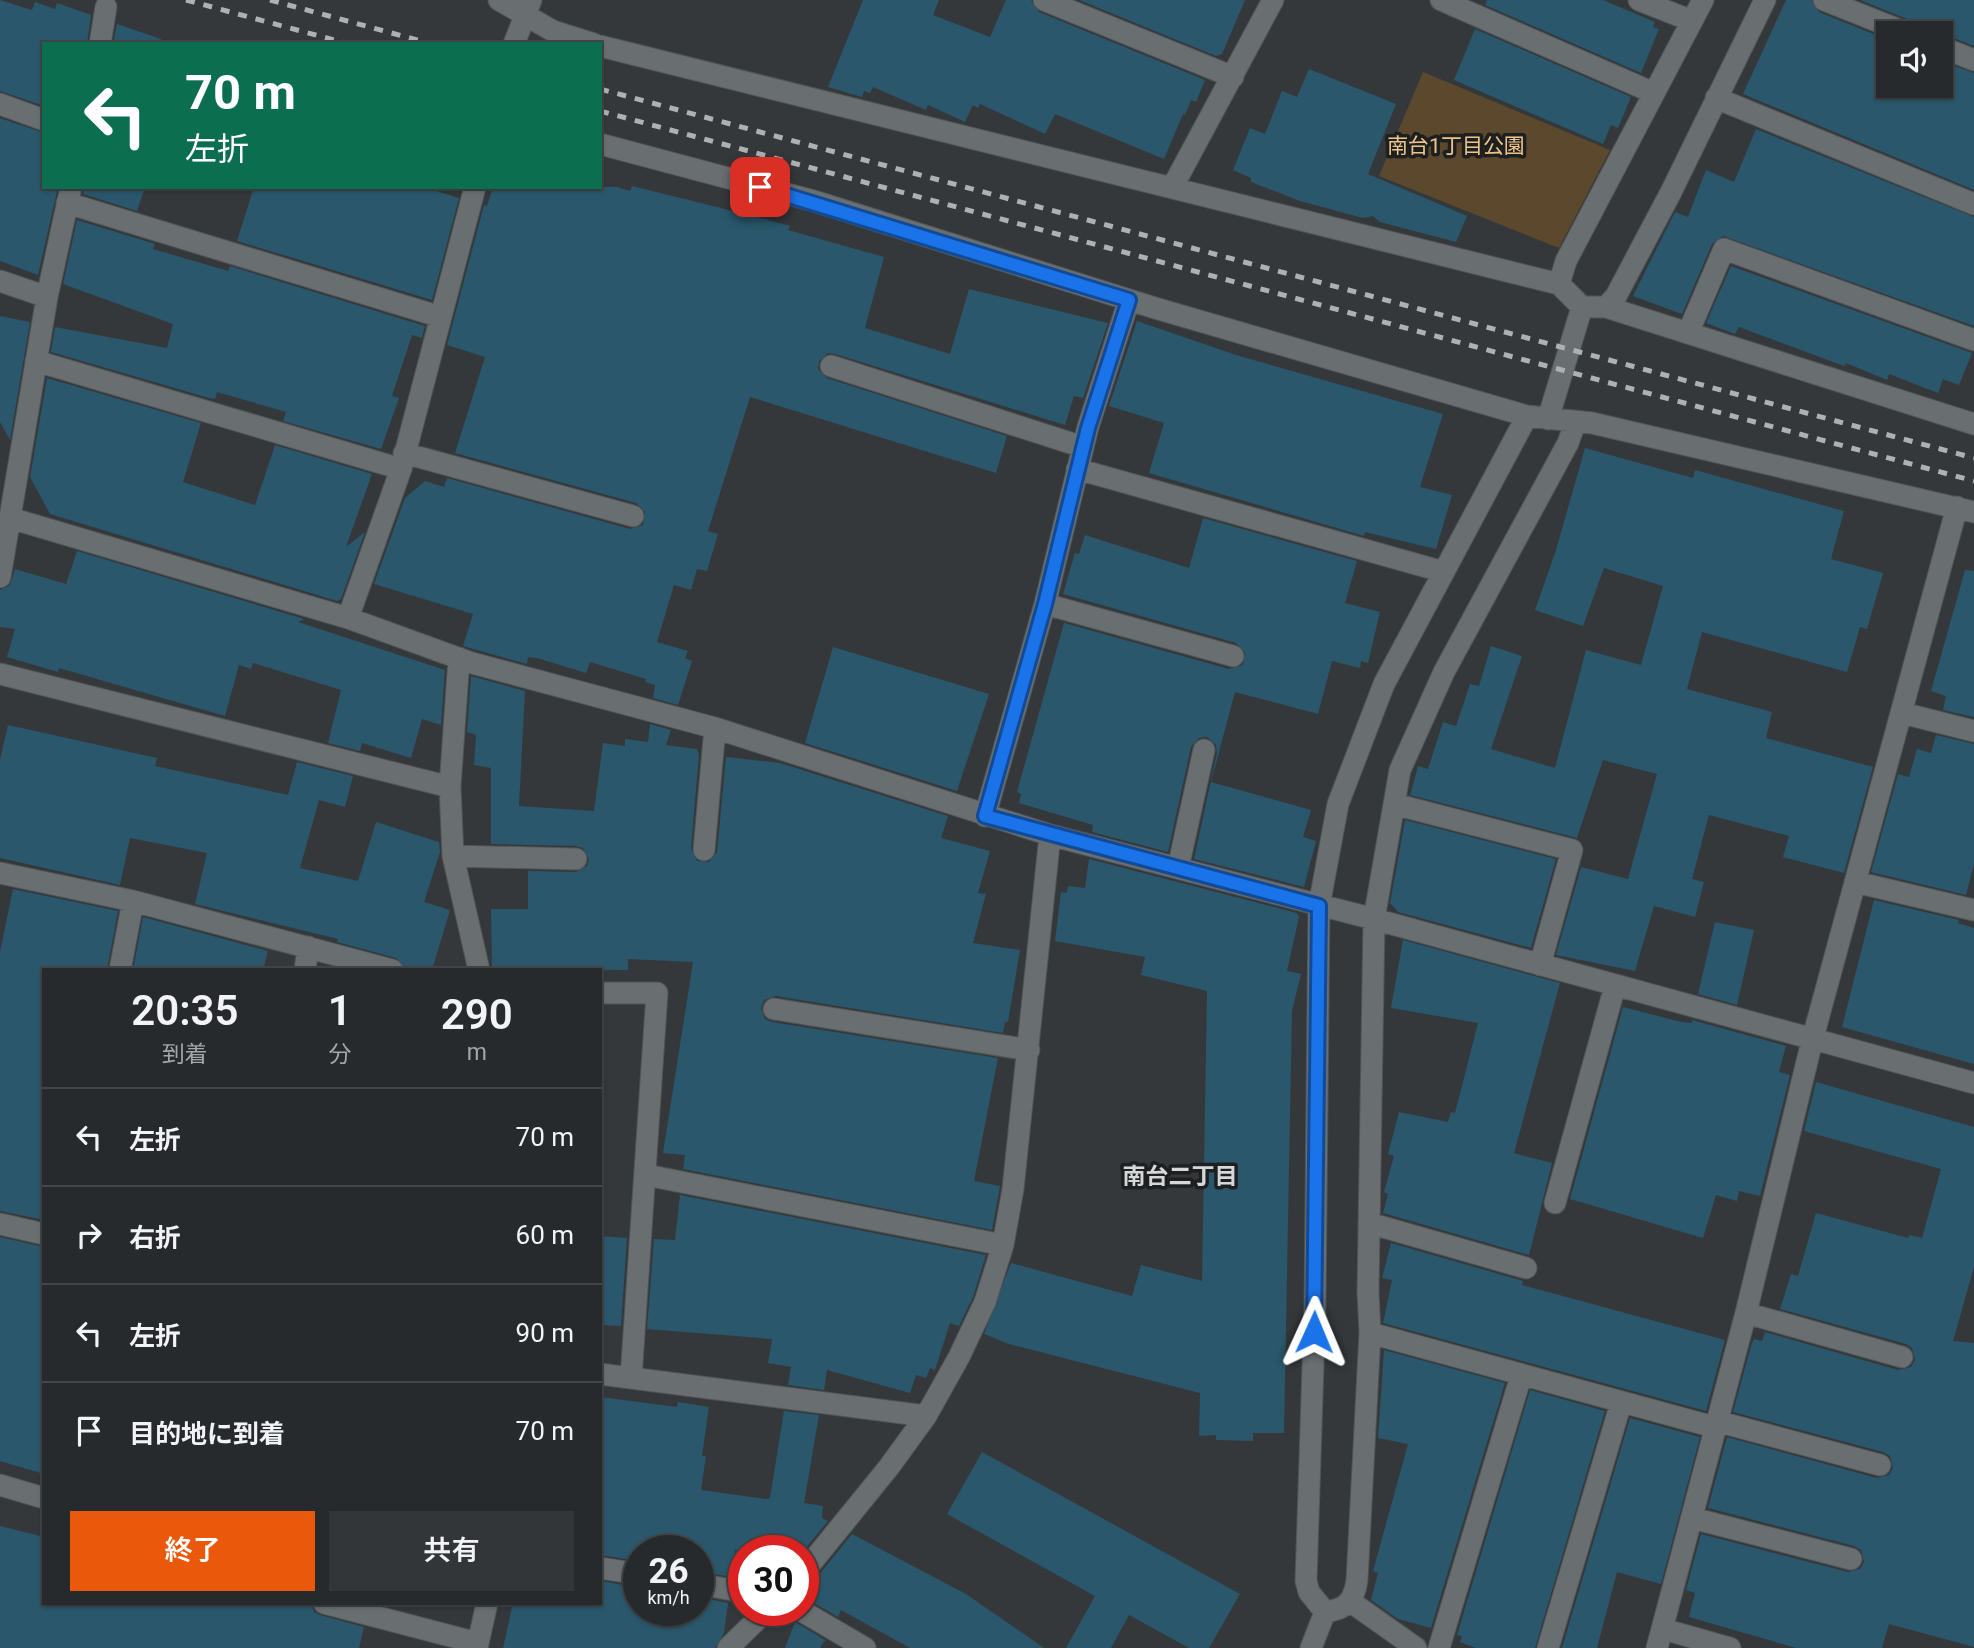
<!DOCTYPE html>
<html lang="ja">
<meta charset="utf-8">
<style>
:root{--surface:#272a2c;--page:#333638;--text:#f1f3f6;--muted:#a4a7a9;--line:#434648;--accent:#ea580c}
body{margin:0;font-family:Roboto,"Noto Sans JP",sans-serif;background:var(--page);color:var(--text);height:100vh;display:flex;flex-direction:column;font-size:26px;white-space:nowrap}
*{box-sizing:border-box;margin:0}
p{font-size:23px;color:var(--muted)}
.icon{flex:none;width:38px;height:38px;fill:none;stroke:currentColor;stroke-width:2;stroke-linecap:round;stroke-linejoin:round}
.map{position:relative;flex:1;overflow:hidden}
.panel{position:absolute;left:42px;top:968px;width:560px;height:637px;display:flex;flex-direction:column;background:var(--surface);border-radius:0px;box-shadow:0 2px 5px #0004,0 0 0 2px var(--line)}
.panel>*{flex:none}
.top-card{position:absolute;left:42px;top:42px;width:560px;height:147px;border-radius:0px;box-shadow:0 2px 5px #0004,0 0 0 2px var(--line);background:#0b6e4f;color:#fff;overflow:hidden}
.fabs{position:absolute;left:1876px;top:21px;display:grid;gap:14px}
.fabs a{display:grid;place-items:center;width:77px;height:77px;border-radius:0px;background:var(--surface);box-shadow:0 2px 5px #0004,0 0 0 2px var(--line);font-size:35px}
.speed{position:absolute;left:623px;top:1535px;display:flex;gap:14px;font-size:35px;font-weight:700;text-align:center}
.speed>*{display:grid;place-content:center;width:91px;height:91px;border-radius:50%;background:var(--surface);box-shadow:0 2px 5px #0004,0 0 0 2px var(--line);line-height:1}
.speed small{font-size:18px;font-weight:400}
.speed .limit{border:10px solid #d22;background:#fff;color:#111}
.pin{position:absolute;display:grid;place-items:center;width:60px;height:60px;color:#fff;margin:-30px;border-radius:14px;box-shadow:0 4px 10px #0006}
.me{position:absolute;width:77px;margin:-38px;rotate:1deg;stroke-linejoin:round;filter:drop-shadow(0 0 5px #0008)}
.turn{display:flex;align-items:center;gap:24px;height:147px;padding:0 28px;font-size:32px}
.turn .icon{width:91px;height:91px;stroke-width:2.5}
.turn b{display:block;font-size:49px;line-height:60px}
.eta{display:flex;justify-content:space-evenly;align-items:center;height:119px;text-align:center}
.eta b{font-size:42px;font-weight:600;line-height:49px}
.primary-button{display:flex;gap:14px;margin-top:auto;padding:14px 28px}
.primary-button a{flex:1;height:80px;border-radius:0px;background:var(--accent);color:#fff;font-size:28px;font-weight:600;line-height:80px;text-align:center}
.primary-button a+a{background:var(--page);color:var(--text)}
ul{padding:0;list-style:none}
li{display:flex;align-items:center;gap:21px;height:98px;padding:0 28px;border-top:2px solid var(--line)}
li div{flex:1}
li b{display:block;font-size:26px}
li em{font-style:normal}
.map>svg:first-child{display:block}
.green{fill:#5c482d}
.building{fill:#2a576c}
.lines{fill:none;stroke-linecap:round;stroke-linejoin:round}
.minor-casing{stroke:#4f5456;stroke-width:23}
.minor{stroke:#696e71;stroke-width:21}
.rail{stroke:#adb1b3;stroke-width:5;stroke-dasharray:9 9;stroke-linecap:butt}
.route-casing{stroke:#114b97;stroke-width:18}
.route{stroke:#1a73e8;stroke-width:12}
.labels{text-anchor:middle;dominant-baseline:central;stroke-width:7;stroke-linejoin:round;paint-order:stroke}
.park-label{font-size:21px;fill:#efc488;stroke:#1d1f20}
.neighbourhood-label{font-size:23px;font-weight:bold;fill:#d5d8da;stroke:#1d1f20}
</style>
<div class="map">
<svg width="1974" height="1648" viewBox="0 0 1974 1648">
<rect width="100%" height="100%" fill="#34383b"/>
<path class="green" d="M1423,72L1610,150L1559,248L1379,176Z"/>
<path class="building" d="M0,0L32,10L35,2L55,9L57,3L91,15L87,44H44V106L0,91Z
M863,0H939L933,15L990,37L1006,0H1031L1039,12L1205,80L1196,102L1191,100L1185,115L1183,114L1164,159L1055,114L1045,134L980,104L978,108L973,105L965,122L928,105L926,110L873,87L870,93L864,91L862,97L828,87Z
M1079,0H1245L1222,54L1216,56Z
M1487,0H1603L1655,22L1653,27L1659,29L1641,73L1485,5Z
M1786,0H1811L1819,12L1888,40V86H1941V61L1974,73V190L1743,94Z
M1860,0H1974V46L1941,33H1920L1912,21Z
M117,24L161,39L160,44H113Z
M1475,29L1631,97L1618,128L1611,125L1603,144L1454,80Z
M1309,69L1396,104L1368,174L1467,216L1456,242L1380,222L1373,216L1363,218L1300,201L1251,182V178L1233,170L1250,128L1265,134L1282,91L1297,97Z
M0,118L44,133V187H58L38,275L0,261Z
M1756,129L1974,217V326L1723,236L1712,244L1682,314L1633,296L1675,212L1688,217L1706,170L1734,182Z
M632,186L757,217L790,226L788,230L884,257L865,328L950,354L969,289L1108,323L1083,398L1074,396L1065,425L835,354L828,353L819,361L818,369L827,378L1007,436L996,473L750,397L708,531L718,534L707,571L697,569L691,590L674,585L657,642L688,651L685,658L692,661L678,705L653,698L655,685L645,682L646,679L590,662L586,673L537,658L528,657L527,664L463,646L473,614L374,584L405,498L425,481L444,487L447,478L630,529L643,525L645,512L636,503L455,453L485,357L447,345L484,205L487,206L493,187H617L630,191Z
M84,187H145L137,211L83,194Z
M254,187H423L459,198L432,300L237,241Z
M77,220L155,244L153,249L228,271L230,266L425,326L422,338L412,335L392,396L399,398L381,449L283,421L286,412L217,392L215,399L209,398L51,352L55,327L167,348L173,324L63,284Z
M1731,266L1972,353L1959,385L1943,379L1938,393L1889,374L1887,380L1846,363L1844,366L1739,327L1735,334L1706,323Z
M0,316L30,322L10,440L0,422Z
M1137,321L1236,355L1443,414L1420,487L1452,495L1436,549L1365,532L1364,536L1149,473L1164,423L1109,406Z
M47,378L201,423L183,482L255,505L275,445L372,474L346,547L365,532L341,599L337,601L50,514L30,477Z
M1585,448L1693,478L1695,470L1844,511L1831,559L1883,573L1867,629L1860,627L1847,672L1702,632L1687,689L1772,712L1766,738L1873,767L1844,873L1783,857L1789,836L1709,815L1692,879L1704,882L1695,917L1654,906L1635,971L1556,955L1581,867L1628,879L1657,774L1603,760L1577,838L1410,795L1418,766L1428,769L1443,722L1456,726L1470,684L1479,686L1491,646L1522,656L1491,749L1555,768L1586,650L1641,665L1663,586L1604,568L1583,626L1535,610L1556,550Z
M1203,518L1357,561L1345,603L1380,612L1368,663L1361,661L1360,668L1332,661L1318,714L1235,692L1211,782L1311,810L1303,837L1316,841L1304,887L1194,859L1217,753L1216,745L1207,737L1199,738L1191,747L1168,852L1092,832L1093,825L1019,803L1021,794L1017,792L1064,623L1229,669L1243,665L1245,652L1236,643L1063,594L1075,553L1079,554L1085,535L1189,568Z
M77,551L304,619L298,622L445,670L441,725L422,719L411,758L362,743L360,751L328,743L341,690L253,663L251,669L239,665L225,716L59,668L58,672L7,657L15,629L0,627V590L10,585L15,569L66,584Z
M1965,570L1974,571V717L1943,710L1946,696L1931,691Z
M833,647L989,694L957,791L805,743Z
M471,676L525,691L519,806L594,811L603,743L625,746V739L648,742L650,724L671,730L666,745L697,749L699,754L691,849L697,861L709,862L717,852L726,757L780,763L948,816L941,838L990,851L978,893L986,894L973,943L1020,950L1008,1022H1005L1003,1033L776,996L764,1000L761,1008L765,1019L772,1022L998,1058L974,1181L1000,1186L992,1230L683,1169L685,1155L663,1153L693,962L628,959V970L492,969L491,909H528V871L576,872L587,866L589,859L583,848L576,846L491,844V768L474,765L476,735L467,732Z
M8,725L157,758L155,766L288,795L297,762L353,776L345,807L319,800L300,868L358,881L376,822L439,842L440,852L424,902L450,910L432,970H405L396,958L337,942L338,939L195,904L207,853L130,838L120,885L0,858V760Z
M1936,735L1974,744V864L1966,895L1871,872L1898,774L1909,777L1917,749L1931,753Z
M1405,820L1556,859L1531,948L1398,912L1390,903Z
M1089,859L1297,913L1299,917L1287,971L1301,974L1292,1011L1284,1433H1253V1441L1216,1440V1435L1199,1436L1200,1393L1009,1344L984,1334L1011,1263L1132,1296L1141,1265L1202,1281L1207,991L1141,975L1145,957L1055,941L1061,892L1067,893L1068,886L1085,888Z
M13,889L118,911L107,970H44V1220L0,1211V952Z
M1874,900L1959,920L1958,923L1974,928V1064L1842,1027Z
M143,917L268,951L263,970H133Z
M1715,922L1754,930L1737,1005L1698,994Z
M1403,940L1560,983L1514,1153L1552,1163L1529,1255L1383,1213L1388,1194L1384,1192L1394,1156L1388,1154L1399,1112L1448,1122L1451,1112L1455,1113L1478,1023L1391,1008Z
M1623,1007L1681,1022L1692,1023V1020L1786,1046L1779,1072L1790,1075L1760,1196L1739,1191L1737,1201L1716,1195L1703,1238L1570,1199Z
M1816,1082L1974,1127V1267L1953,1341L1974,1343V1647L1889,1624L1882,1648H1796L1689,1617L1695,1593L1686,1590L1701,1534L1848,1572L1860,1569L1864,1562L1861,1550L1854,1546L1708,1508L1727,1437L1877,1478L1889,1475L1893,1468L1890,1456L1883,1452L1733,1412L1751,1346L1754,1339L1762,1341L1765,1332L1898,1370L1911,1367L1915,1360L1912,1348L1906,1344L1780,1309L1791,1274L1798,1276L1816,1213L1908,1238L1910,1235L1922,1238L1941,1169L1804,1131Z
M680,1195L986,1255L973,1297L959,1326L950,1323L935,1370L930,1368L926,1378L916,1375L910,1393L827,1370L824,1390L788,1385L791,1367L768,1363L772,1339L647,1329L654,1239L675,1240Z
M600,1236L627,1238L621,1326L600,1325Z
M0,1237L44,1247V1474L0,1461Z
M1391,1243L1523,1281L1522,1285L1725,1340L1706,1411L1383,1323L1392,1280L1382,1278Z
M1384,1350L1505,1383L1431,1628L1398,1619L1371,1600L1378,1573L1373,1571L1408,1444L1378,1438Z
M1530,1390L1605,1411L1535,1648H1476L1460,1642L1462,1636L1457,1635Z
M600,1397L677,1407L678,1402L709,1407L702,1456H706L701,1490L766,1499L770,1498L784,1411L819,1415L804,1503L823,1506L822,1518L828,1521L804,1550H735L731,1577L698,1571V1550H639V1561L600,1555Z
M1630,1418L1700,1437L1661,1584L1617,1572L1597,1648H1562Z
M982,1452L1240,1594L1209,1648H1189L1129,1615L1111,1648H1066L1095,1596L947,1514Z
M0,1526L44,1537V1603H311L314,1612L320,1615L364,1627L359,1648H0Z
M852,1534L966,1594L1044,1648H910L841,1610L838,1617L807,1599L822,1571Z
M600,1581L635,1587L631,1610H698V1597L728,1603L724,1633L715,1648H503L513,1603H600Z
M795,1622L825,1640L820,1648H785Z"/>
<g class="lines">
<g class="minor-casing">
<path id="minor" d="M499,0L553,31L594,44
M1044,0L1233,77
M1441,0L1654,93
M1639,0L1692,21
M1824,0L1907,33
M100,44L106,7
M514,44L531,0
M600,46L1559,284L1582,307H1606L1974,424
M1941,47L1974,60
M1716,98L1974,204
M0,104L44,120
M600,144L814,201L1155,308L1527,416L1592,423L1974,512
M1173,186L1273,0
M67,203L441,317
M0,281L47,297
M1559,284L1566,261L1703,0
M1606,307L1616,296L1671,192L1765,0
M1688,333L1724,249L1974,340
M36,361L401,469
M831,366L1083,447
M1548,419L1582,307
M404,453L633,516
M1077,469L1444,572
M10,518L348,618L401,469L475,187
M0,577L47,297L71,187
M1045,604L1233,656
M348,618L472,663L715,728L1050,835L1374,919L1974,1083
M0,674L450,787L453,856L479,970
M1902,713L1974,731
M450,787L459,658
M1394,804L1572,850L1540,965
M985,816L1045,604L1088,427L1129,300
M704,850L715,728
M453,856L576,859
M1178,868L1204,750
M0,873L133,901L392,970
M1855,882L1974,910
M120,970L133,901
M305,970L308,947
M600,993H657L631,1378
M774,1009L1029,1050
M646,1175L1003,1245
M1555,1203L1615,986
M1369,1223L1526,1268
M0,1224L44,1234
M1746,1313L1902,1357
M1370,1333L1714,1427
M600,1374L926,1416
M1716,1421L1880,1465
M0,1485L44,1498
M1692,1518L1851,1559
M600,1568L639,1574
M803,1573L889,1467L926,1416L959,1357L985,1302L1003,1245L1013,1189L1050,835
M698,1584L744,1592
M1351,1602L1416,1648
M324,1603L477,1643
M800,1610L865,1648
M1325,1612C1347,1609 1354,1601 1357,1580L1370,1333L1368,1292L1374,919L1400,770L1444,672L1568,443L1575,423
M1325,1612L1309,1592L1306,1581L1315,1304L1319,906L1338,804L1384,684L1527,416
M1663,1629L1730,1648
M477,1648L487,1603
M728,1648L767,1610
M1311,1648L1325,1612
M1439,1648L1521,1376
M1548,1648L1621,1403
M1657,1648L1746,1313L1812,1041L1957,507"/>
</g>
<use href="#minor" class="minor"/>
<path class="rail" d="M186,0L349,44
M270,0L432,44
M600,89L1974,458
M600,111L1974,481"/>
</g>
<g class="lines">
<g class="route-casing">
<path id="route" d="M760,187L1129,300L1088,428L1045,604L985,816L1319,906L1314,1332"/>
</g>
<use href="#route" class="route"/>
</g>
<g class="labels">
<g class="park-label">
<text x="1456" y="146">南台1丁目公園</text>
</g>
<g class="neighbourhood-label">
<text x="1180" y="1176">南台二丁目</text>
</g>
</g>
</svg>
<div class="fabs">
<a><svg class="icon" aria-label="sound" viewBox="0 0 24 24"><path d="M4 9h4l5-4v14l-5-4H4zM17 9q2 3 0 6"/></svg></a>
</div>
<div class="speed"><div>26<small>km/h</small></div><div class="limit">30</div></div>
<div class="pin" style="left:760px;top:187px;background:#d93025"><svg class="icon" aria-label="arrive" viewBox="0 0 24 24"><path d="M6 21V4h12l-3 4 3 4H6"/></svg></div>
<svg class="me" style="left:1314px;top:1332px" viewBox="-20 -20 40 40"><path d="M0-17L14 15 0 8-14 15z" fill="#1a73e8" stroke="#fff" stroke-width="4"/></svg>
<div class="top-card">
<div class="turn"><svg class="icon" aria-label="left" viewBox="0 0 24 24"><path d="M17 20v-9H6M10 6l-5 5 5 5"/></svg><div><b>70 m</b>左折</div></div>
</div>
<section class="panel">
<div class="eta">
<div><b>20:35</b><p>到着</p></div>
<div><b>1</b><p>分</p></div>
<div><b>290</b><p>m</p></div>
</div>
<ul>
<li><svg class="icon" aria-label="left" viewBox="0 0 24 24"><path d="M17 20v-9H6M10 6l-5 5 5 5"/></svg><div><b>左折</b></div><em>70 m</em></li>
<li><svg class="icon" aria-label="right" viewBox="0 0 24 24"><path d="M7 20v-9h11M14 6l5 5-5 5"/></svg><div><b>右折</b></div><em>60 m</em></li>
<li><svg class="icon" aria-label="left" viewBox="0 0 24 24"><path d="M17 20v-9H6M10 6l-5 5 5 5"/></svg><div><b>左折</b></div><em>90 m</em></li>
<li><svg class="icon" aria-label="arrive" viewBox="0 0 24 24"><path d="M6 21V4h12l-3 4 3 4H6"/></svg><div><b>目的地に到着</b></div><em>70 m</em></li>
</ul>
<div class="primary-button"><a>終了</a><a>共有</a></div>
</section>
</div>
